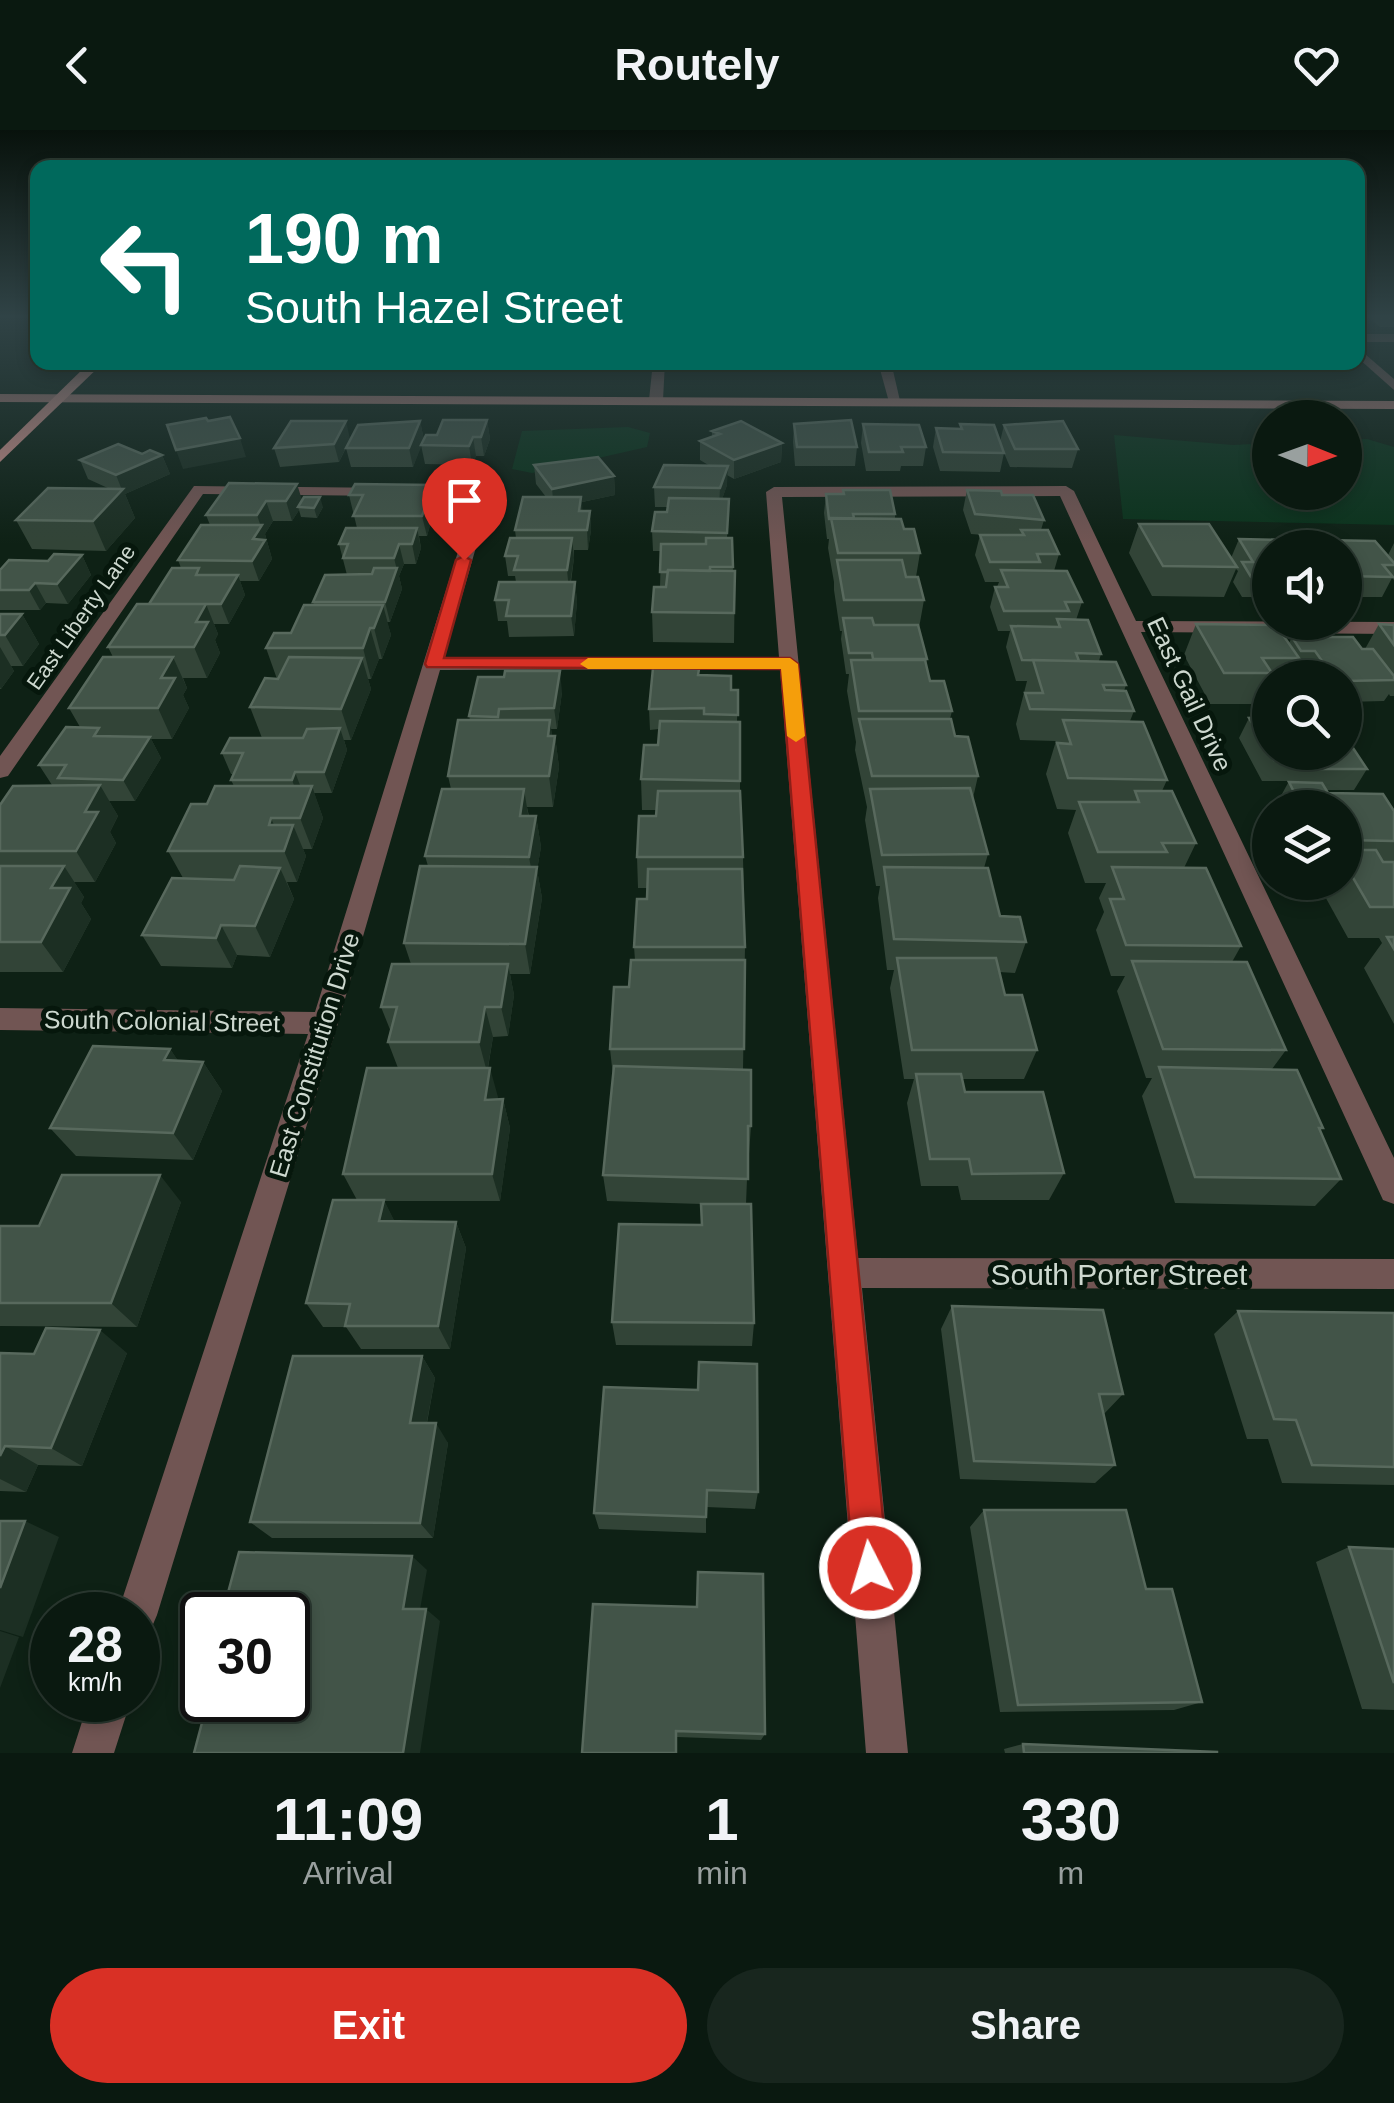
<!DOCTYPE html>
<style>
:root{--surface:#0a1910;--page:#18261e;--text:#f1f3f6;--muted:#99a09f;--line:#2a3830;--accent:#d93025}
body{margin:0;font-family:Helvetica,sans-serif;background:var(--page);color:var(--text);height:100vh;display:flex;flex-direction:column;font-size:38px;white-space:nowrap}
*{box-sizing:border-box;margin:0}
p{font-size:32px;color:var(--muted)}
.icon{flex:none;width:55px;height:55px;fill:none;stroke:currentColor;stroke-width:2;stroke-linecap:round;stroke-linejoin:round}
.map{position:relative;height:1623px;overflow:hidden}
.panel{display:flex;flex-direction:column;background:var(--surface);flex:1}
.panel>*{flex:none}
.banner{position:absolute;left:30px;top:30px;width:1335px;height:210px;border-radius:20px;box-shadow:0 5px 15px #0003,0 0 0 2px var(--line);background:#00695c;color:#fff;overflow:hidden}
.needle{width:65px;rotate:91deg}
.tools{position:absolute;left:1252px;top:270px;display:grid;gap:20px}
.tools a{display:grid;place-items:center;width:110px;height:110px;border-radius:50%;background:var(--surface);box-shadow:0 5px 15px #0003,0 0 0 2px var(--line);font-size:50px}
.speed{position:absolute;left:30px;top:1462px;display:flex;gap:20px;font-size:50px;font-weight:700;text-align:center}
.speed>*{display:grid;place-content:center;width:130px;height:130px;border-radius:50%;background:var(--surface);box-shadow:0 5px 15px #0003,0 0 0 2px var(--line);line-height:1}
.speed small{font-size:25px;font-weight:400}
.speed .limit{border:5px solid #111;border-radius:15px;background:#fff;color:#111}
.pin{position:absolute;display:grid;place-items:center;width:85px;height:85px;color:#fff;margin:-102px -42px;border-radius:50% 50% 50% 0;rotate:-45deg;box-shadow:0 0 10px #0007}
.pin .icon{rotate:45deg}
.me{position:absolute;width:110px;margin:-55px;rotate:355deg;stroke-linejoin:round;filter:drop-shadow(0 0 8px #0008)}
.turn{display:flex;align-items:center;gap:35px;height:210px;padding:0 50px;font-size:45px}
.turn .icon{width:130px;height:130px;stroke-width:2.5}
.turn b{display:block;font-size:70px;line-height:85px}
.eta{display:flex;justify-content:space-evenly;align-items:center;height:170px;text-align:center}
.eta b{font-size:60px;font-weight:800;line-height:70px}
.button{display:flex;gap:20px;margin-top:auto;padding:20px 50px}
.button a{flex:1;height:115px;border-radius:60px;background:var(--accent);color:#fff;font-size:40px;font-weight:800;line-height:115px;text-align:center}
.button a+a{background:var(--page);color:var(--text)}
header{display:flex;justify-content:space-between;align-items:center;height:130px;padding:0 50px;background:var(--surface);font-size:45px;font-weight:800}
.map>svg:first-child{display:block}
.green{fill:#0b331c}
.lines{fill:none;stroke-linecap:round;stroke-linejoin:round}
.minor{fill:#715553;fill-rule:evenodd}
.tertiary{fill:#715553;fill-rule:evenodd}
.secondary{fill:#a27672;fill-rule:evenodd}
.primary{fill:#c88e89;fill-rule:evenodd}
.wall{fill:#324437}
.shaded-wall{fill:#1c2f23}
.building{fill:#425448;stroke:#58695d;stroke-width:2.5}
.route{fill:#d93025;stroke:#8d1f18;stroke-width:2.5}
.slow{fill:#f59e0b}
.labels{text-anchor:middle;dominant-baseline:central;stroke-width:10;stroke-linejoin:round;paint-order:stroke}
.far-street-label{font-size:22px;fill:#cdd8cf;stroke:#06170c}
.street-label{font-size:25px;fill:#cdd8cf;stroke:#06170c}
.near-street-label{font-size:30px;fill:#cdd8cf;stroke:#06170c}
</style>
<header><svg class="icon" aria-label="back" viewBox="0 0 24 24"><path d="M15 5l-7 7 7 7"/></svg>Routely<svg class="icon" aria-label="heart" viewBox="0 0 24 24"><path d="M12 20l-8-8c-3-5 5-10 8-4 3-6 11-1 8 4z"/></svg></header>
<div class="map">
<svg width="1394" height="1623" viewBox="0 0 1394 1623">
<rect width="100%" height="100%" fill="#0e2115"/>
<path class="green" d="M628,297L650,303L647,317L532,343L512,339L522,301Z
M1114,305L1233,315L1270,313V362H1345V310L1367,309L1394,317V395L1123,389Z"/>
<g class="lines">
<path class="minor" d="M1358,204H1394V212H1358Z
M653,232H665L663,270L656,274L649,270Z
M878,232H891L901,275L889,272Z
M194,356L489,359L492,362L444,528L779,527L766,362L774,357L1066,356L1074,361L1136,491L1394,492V504L1141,502L1394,1028V1074L1383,1070L1060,366L782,367L858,1128L1394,1129V1159L862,1158L908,1623H866L780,539L440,540L338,893L157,1485L151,1499L138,1504V1485H117L308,904L0,900V878L315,882L475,367L203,364L8,646L0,648V626Z
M89,1570H131L114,1623H72Z"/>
<path class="tertiary" d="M1358,218L1394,249V260L1358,228Z"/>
<path class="secondary" d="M0,264L1394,271V279L0,272Z"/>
<path class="primary" d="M90,232H104L0,332V320Z"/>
</g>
<path class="wall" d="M1368,187H1394V197H1380Z
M909,232H957L910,235Z
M968,232H1008V235L968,234Z
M1021,232H1067L1065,239H1025Z
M1071,232H1123L1121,239H1074Z
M1235,232H1281L1280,234H1237Z
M1286,232H1338L1336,237H1291Z
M487,290L490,309L484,326H476L472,335L425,334L421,315L413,337H351L346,318L339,332L280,337L274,318L350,309L420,291L424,310Z
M794,294L857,317L855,336H795L793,312Z
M863,294L926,317L923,336H901L900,341H866L861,313Z
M960,294L1000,312L1004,295L1078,319L1072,338L1010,337L1004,323L1000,342L940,341L933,317L936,298L960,299Z
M712,301L782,313L781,332L734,349L727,345V355L722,369H729L727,408H732L733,441H735L734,513L653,512L652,482L660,457L661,421H653L652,401L667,382L668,377H655L654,357L710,336L700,330V311L712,307Z
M142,324L162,325L170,344L125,364L135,388L106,421L32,419L16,390L110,359L88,349L80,330Z
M534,335L614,346L615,365L582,372V381H590L591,400L588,420H574V428L571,452H575L577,472L574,506L509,507L507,491H498L495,470L516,452L515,446H508L505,426L516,408L515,400L546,367L536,354Z
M229,353L302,370L323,377L317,388L301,387L299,380L292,391H273L265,404L272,429L259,451H240L245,465L229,494H214L218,504L215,510L220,523L207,548H183L187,558L183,565L189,578L172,609H151L161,628L135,671H109L118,686L110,702L116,713L95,752H74L84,767L81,773L91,789L63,842H0V675L52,655L39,635L80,597L69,578L113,527L108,517L181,438L178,430L210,395L206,385Z
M355,354L436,374L427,406H419L421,418L416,434H404L399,446L402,459L390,492H387L391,505L382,529H379L371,549H368L371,559L351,610H344L347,620L332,663H314L323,688L312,719H303L306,726L297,752H287L294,769L270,827L237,825L232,838L161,836L142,805L183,748L168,721L207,674L234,656L231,650L233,644H231L222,623L262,608L250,577L277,549L266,518L291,503L314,475L313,472L347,445L339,414L357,398L349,365Z
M967,360L1002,365L1044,390L1041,400L1059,424L1054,441L1082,472L1076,490L1101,524L1099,531L1126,555L1124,561L1134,581L1130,591L1167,650L1162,661L1196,713L1184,738L1241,816L1232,832L1286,920L1272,939L1323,998L1320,1000L1341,1049L1315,1076L1175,1073L1142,966L1152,948H1146L1117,861L1125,846H1111L1096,800L1104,782L1099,768L1106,753H1085L1068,703L1076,680L1057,679L1046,644L1056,611L1020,610L1016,594L1027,551H1016L1006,517L1010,501H998L990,477L995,457H997L999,452H985L975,425L980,405H983L971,404L963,380Z
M826,364L895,384V389L904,399L920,423L916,447L924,470L919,498L927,529L926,534L930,551L952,581L950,589L955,606L978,646L973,668L988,724L984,738L1000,786L1026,812L1015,843L999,842L1005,865L1037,920L1024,949H962L965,962L1064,1043L1049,1070H961L958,1056H921L907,973L914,949H904L890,858L894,840H887L878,768L880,756H876L865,690L867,677L855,620L856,612L847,561L849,544H846L841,509L842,501H840L834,460V452L828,418L829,409H827L824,383Z
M1139,394L1231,428L1239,409L1270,418V467H1242L1233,452L1238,441L1236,439L1224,467L1152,466L1129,423Z
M1323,410L1388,425L1394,413V450L1392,448L1382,467H1345V418H1319Z
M82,425L91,445L68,474L46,473L40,480H0V440Z
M0,484H22L39,514L23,536H11L14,541L1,559H0Z
M1196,494L1289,513L1292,507L1365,519L1379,494L1394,495V566H1390L1389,564L1384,571L1345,572V548H1309L1305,542H1292L1289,548H1270V559H1264L1257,574H1210L1184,525Z
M699,545L731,560H738L737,592H740V661L743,727L745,817L743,940L751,996L749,1024H748L746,1074L754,1193L752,1216L616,1215L612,1192L701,1095V1074L607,1071L603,1045L613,946L610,919L629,857L635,830L634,817L647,769V758H638L637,727L656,686L657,680H642L641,649L658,615L659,599L650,600L649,579Z
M562,562L557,599H551L552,606H555L559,637L553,677H527L529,686H536L541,717L537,740L542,768L530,844H510L514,865L508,906L493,907L488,938L497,969H503L510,998L500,1071H384L394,1091L456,1092L466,1118L450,1219H361L346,1197H323L306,1173L357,1070L343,1044L398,938L388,912L391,902L381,877L411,834L404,813L428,736L425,726L451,659L448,646L470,590L469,586Z
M1249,588L1367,639L1354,660H1326L1328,663L1394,681V894L1364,838L1382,813L1379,808H1348L1317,752H1345V678H1279L1277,673L1288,653L1287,651H1262L1239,608Z
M170,919L178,931L203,932L222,961L193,1030L76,1026L50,998Z
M181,1072L137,1197L0,1196V1096H39Z
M952,1176L1123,1264L1103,1285L1115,1335L1095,1353L960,1349L941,1199Z
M1238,1181L1394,1183V1355L1282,1353L1268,1309H1247L1214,1204Z
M0,1223L34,1224L127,1223L82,1336L38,1335L26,1362L0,1361Z
M422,1226L435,1248L427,1293L448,1313L433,1408H272L250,1392Z
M698,1260L758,1362L755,1379L706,1377V1403L599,1399L594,1383Z
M984,1380L1146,1459L1202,1572L1174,1580L1000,1582L970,1397Z
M1349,1417L1394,1419V1580L1362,1579L1316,1432Z
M593,1474L765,1604L761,1610L677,1607Z
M1023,1614L1217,1623H1005L1004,1619Z"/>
<path class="shaded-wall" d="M1141,232H1166L1140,235Z
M487,290L490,309L484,326L481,307Z
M346,291L350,309L339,332L334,314Z
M420,291L424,310L413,337L409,318Z
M473,307L476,326L472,335L469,316Z
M240,308L246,327L183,339L176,320Z
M782,313L781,332L734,349V330Z
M162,325L170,344L125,364L135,388L106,421L93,391L122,360L116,345Z
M728,336L727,355L719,378L720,358Z
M614,346L615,365L582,372L583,387L579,381L554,378L552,359Z
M297,354L303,373L298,377L299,380L292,391L286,371Z
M433,355L436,374L427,406L422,386Z
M320,367L323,377L317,388L314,378Z
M266,371L273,391L265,404L272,429L259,451L252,431L253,409L261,397L257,385Z
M590,381L591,400L588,420L587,400Z
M417,398L421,418L416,434L412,414Z
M572,408L574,428L569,460L567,440Z
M399,414L404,434L399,446L402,459L390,492L385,472L397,440L394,428Z
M82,425L91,445L68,474L57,454Z
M238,445L245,465L229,494L221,474Z
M575,452L577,472L574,506L571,486Z
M35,453L46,473L40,480L29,460Z
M206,474L218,504L215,510L220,523L207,548L194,517L196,492Z
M383,475L391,505L382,529L374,498Z
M22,484L39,514L23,536L5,505Z
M370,498L379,529L371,549L363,518Z
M0,517L14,541L1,559L0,557Z
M173,527L187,558L183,565L189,578L172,609L158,578L161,548Z
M362,528L371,559L351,610L341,579Z
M560,541L562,562L557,599L554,578Z
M550,590L553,614L555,606L559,637L553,677L549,646L548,606Z
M340,598L347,620L332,663L324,642Z
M150,607L161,628L135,671L123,650Z
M295,642L303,663L300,671L292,650Z
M100,655L118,686L110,702L116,713L95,752L76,721L85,682Z
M312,656L323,688L312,719L300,688Z
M524,659L529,690L520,686Z
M536,686L541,717L537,740L542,768L530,844L525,814L534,754L529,727Z
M271,688L284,719L293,695L306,726L297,752L284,721L269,695Z
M64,736L84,767L81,773L91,789L63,842L41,812L51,758Z
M280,738L294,769L270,827L255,796Z
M221,795L237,825L232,838L216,808Z
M508,834L514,865L508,906L501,877Z
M485,877L493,907L487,942L479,912Z
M170,919L190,948L164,930Z
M203,932L222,961L193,1030L173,1003Z
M490,938L498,967L493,998L485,970Z
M503,969L510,998L500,1071L492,1044Z
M160,1045L181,1072L137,1197L111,1173Z
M384,1070L397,1096L379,1091Z
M456,1092L466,1118L450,1219L438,1196Z
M100,1200L127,1223L82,1336L51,1318Z
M422,1226L435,1248L423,1312L410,1293Z
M436,1293L448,1313L433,1408L420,1393Z
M5,1316L38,1335L26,1362L0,1349V1326Z
M25,1391L59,1407L23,1507L0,1500V1458Z
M412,1426L427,1440L418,1491L403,1479Z
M426,1479L440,1491L420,1623H403Z
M0,1501L19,1507L0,1558Z"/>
<path class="building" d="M230,287L240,308L176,320L167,295L206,288L208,291Z
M443,290H487L481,307H473L469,316L421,315L426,305H437Z
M851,290L857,317H797L794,294Z
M291,291H346L334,314L274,318Z
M420,291L409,318H346L358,295Z
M741,291L782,313L734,330L700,311L720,304L712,301Z
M1063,291L1078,319H1015L1004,295Z
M863,294L919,295L926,317H901L903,322H869Z
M960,294L994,295L1004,323L943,322L936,298L962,299Z
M118,314L142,324L150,320L162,325L116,345L80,330Z
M598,327L614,346L552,359L534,335Z
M664,335L728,336L720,358L654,357Z
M229,353L297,354L286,371H266L257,385H206Z
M355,354L433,355L422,386H353L363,365H349Z
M48,358L123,359L93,391L16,390Z
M843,360H890L895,384H853L854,388L829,389L826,364H844Z
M967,360L1001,361L1002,365H1033L1044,390L975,384Z
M304,367H320L314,378L298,377Z
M523,367H581L579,381H590L587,400H515Z
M669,368L729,369L727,403L652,401L655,382H667Z
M831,388L901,389L904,399H914L920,423H838Z
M1139,394H1209L1237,437L1163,436Z
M201,395H262L253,409L265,410L252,431L178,430Z
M346,398H417L412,414H399L394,428H343L348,414H339Z
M1021,400H1048L1059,424H1037L1040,432H990L980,405H1024Z
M510,408H572L567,440H514L518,426H505Z
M706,408H732L733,437H710V441L668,440L667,442H660L661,414H706Z
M1239,409L1291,410L1297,418H1270V447H1251L1242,432H1253Z
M1323,410L1375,411L1394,433V435H1383L1393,447L1345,446V418H1328Z
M54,424L82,425L57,454L35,453L29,460H0V440L9,430L48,431Z
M837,430H902L906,447H918L924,470H844Z
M172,438H199L196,445H238L221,474H149Z
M374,438H397L385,472H313L325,445L372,444Z
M668,440L735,441L734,483L652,482L654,457H666Z
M1001,440L1067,441L1082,472H1065L1069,481H1004L995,457H1008Z
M499,452H575L571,486H506L509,470H495Z
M137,474H206L196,492H208L194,517H108Z
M304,475H383L374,498H370L363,518H266L274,503H291Z
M0,484H22L5,505H0Z
M843,488H872L874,495H918L927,529H873L872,523H849Z
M1057,489L1088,490L1101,524L1076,523L1079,531L1022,530L1011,496L1060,497Z
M1196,494L1276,495L1299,528H1262L1272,543H1224Z
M1379,494L1394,495V515Z
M1292,507H1353L1362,519H1373L1394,546V550L1345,551V548H1334L1315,521H1301Z
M103,527H173L161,548H175L158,578H69Z
M289,527L362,528L341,579L250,577L265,548L278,549Z
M851,530H925L930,551H944L952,581H859Z
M1033,530L1116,532L1126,555H1103L1105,560L1126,561L1134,581L1030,579L1025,563H1043Z
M653,538L699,539L698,545L731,546V560H738V585L704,584V578L649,579Z
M505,541H560L554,578L499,579L498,587L469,586L478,547H504Z
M1270,587V622H1345V606L1367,639H1305L1299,630H1274L1249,588Z
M859,589H951L955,606L968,607L978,646H872Z
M458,590H550L548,606H555L549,646H448Z
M1063,590L1143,592L1167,650L1068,648L1057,613L1071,614Z
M660,591L740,592V651L641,649L644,615H658Z
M66,597L99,598L94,606L150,607L123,650L58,648L66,635H39Z
M340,598L324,642H295L292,650H231L243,623H222L230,608H303L307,599Z
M1289,652L1322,653L1328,663L1383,664L1394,681V711L1347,710L1345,707V678H1302Z
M100,655L85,682H98L76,721H0V675L13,656Z
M215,656H312L300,688H271L269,695H293L284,721H168L191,674H207Z
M970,658L988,724L882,725L870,659Z
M442,659H524L520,686H536L529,727L425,726Z
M658,661H740L743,727H637L639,686H656Z
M1135,661H1172L1196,713H1162L1167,722H1098L1079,672H1139Z
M1345,720H1376L1383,732H1394V777H1370L1345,734Z
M0,736H64L51,758H70L41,812H0Z
M240,736L280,738L255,796L221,795L216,808L142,805L172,748L234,750Z
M420,736L537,737L525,814L404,813Z
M884,737L988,738L1000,786L1020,787L1026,812L894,809Z
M1112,737L1206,738L1241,816L1126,815L1110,769H1124Z
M648,739H742L745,817H634L637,769H647Z
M1387,807H1394V819Z
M897,828H996L1005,865H1022L1037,920H912Z
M631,830H745L744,919H610L614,857H629Z
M1132,831L1247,832L1286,920L1163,919Z
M392,834H508L501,877H485L479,912H388L397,877H381Z
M93,916L170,919L164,930L203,932L173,1003L50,998Z
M614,936L751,940V996H748V1049L603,1045Z
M1159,937L1297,940L1323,998H1319L1341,1049L1195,1047Z
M367,938H490L485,970L503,969L492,1044H343Z
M916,944H961L965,962H1043L1064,1043L972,1044L969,1029H930Z
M62,1045H160L111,1173H0V1096H39Z
M333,1070H384L379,1091L456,1092L438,1196H345L350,1174L306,1173Z
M701,1074H751L754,1193L612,1192L619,1094L702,1095Z
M952,1176L1103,1180L1123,1264H1099L1115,1335L974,1331Z
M1238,1181L1394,1183V1337L1312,1335L1296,1290L1274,1289Z
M46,1198L100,1200L51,1318L5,1316L0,1326V1223L34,1224Z
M293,1226H422L410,1293H436L420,1393L250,1392Z
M699,1232L757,1234L758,1362L707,1360L706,1387L594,1383L604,1257L698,1260Z
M984,1380H1126L1146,1459H1172L1202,1572L1018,1575Z
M0,1391H25L0,1458Z
M1349,1417L1394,1419V1553Z
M239,1422L412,1426L403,1479H426L403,1623H194L208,1570H288V1485H222Z
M698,1442L763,1444L765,1604L676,1601V1623H582L593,1474L697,1477Z
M1023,1614L1217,1622V1623H1024Z"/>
<linearGradient id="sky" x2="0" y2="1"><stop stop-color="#08120c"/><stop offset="0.45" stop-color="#304346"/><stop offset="1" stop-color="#304346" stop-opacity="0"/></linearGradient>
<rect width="1394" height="414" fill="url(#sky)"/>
<path class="route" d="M464,426L471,430L444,528H790L798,534L888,1438L883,1451L870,1456L858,1451L853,1438L781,539L427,537L425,534L456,430Z"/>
<path class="slow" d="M790,528L798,534L805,606L796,612L787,606L781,539H588L580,534L588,528Z"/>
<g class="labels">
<g class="far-street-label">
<text transform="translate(81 487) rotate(-55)">East Liberty Lane</text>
</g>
<g class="street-label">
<text transform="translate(1190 564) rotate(65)">East Gail Drive</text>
<text transform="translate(162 891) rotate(1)">South Colonial Street</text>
<text transform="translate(314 925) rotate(-73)">East Constitution Drive</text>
</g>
<g class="near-street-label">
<text x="1119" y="1144">South Porter Street</text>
</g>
</g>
</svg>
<div class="tools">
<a><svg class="needle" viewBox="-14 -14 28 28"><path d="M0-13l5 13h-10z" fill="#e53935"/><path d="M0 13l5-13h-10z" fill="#99a09f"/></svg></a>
<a><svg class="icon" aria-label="sound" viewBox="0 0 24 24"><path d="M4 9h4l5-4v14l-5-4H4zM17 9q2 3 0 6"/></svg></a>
<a><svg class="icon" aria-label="search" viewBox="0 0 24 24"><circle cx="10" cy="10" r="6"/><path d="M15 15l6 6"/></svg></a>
<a><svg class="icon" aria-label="layers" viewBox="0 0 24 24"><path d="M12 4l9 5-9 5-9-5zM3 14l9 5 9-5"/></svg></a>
</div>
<div class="speed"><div>28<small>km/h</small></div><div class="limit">30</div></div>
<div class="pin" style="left:464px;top:430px;background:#d93025"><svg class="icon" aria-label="arrive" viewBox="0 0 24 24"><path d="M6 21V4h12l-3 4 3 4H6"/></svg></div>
<svg class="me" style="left:870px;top:1438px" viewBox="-20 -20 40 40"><circle r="17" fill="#d93025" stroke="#fff" stroke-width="3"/><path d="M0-11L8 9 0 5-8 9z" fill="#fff"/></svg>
<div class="banner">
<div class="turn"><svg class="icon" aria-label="left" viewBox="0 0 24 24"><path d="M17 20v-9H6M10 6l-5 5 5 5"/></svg><div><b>190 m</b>South Hazel Street</div></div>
</div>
</div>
<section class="panel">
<div class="eta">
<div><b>11:09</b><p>Arrival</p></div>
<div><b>1</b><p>min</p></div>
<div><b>330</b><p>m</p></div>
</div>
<div class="button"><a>Exit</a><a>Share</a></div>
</section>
